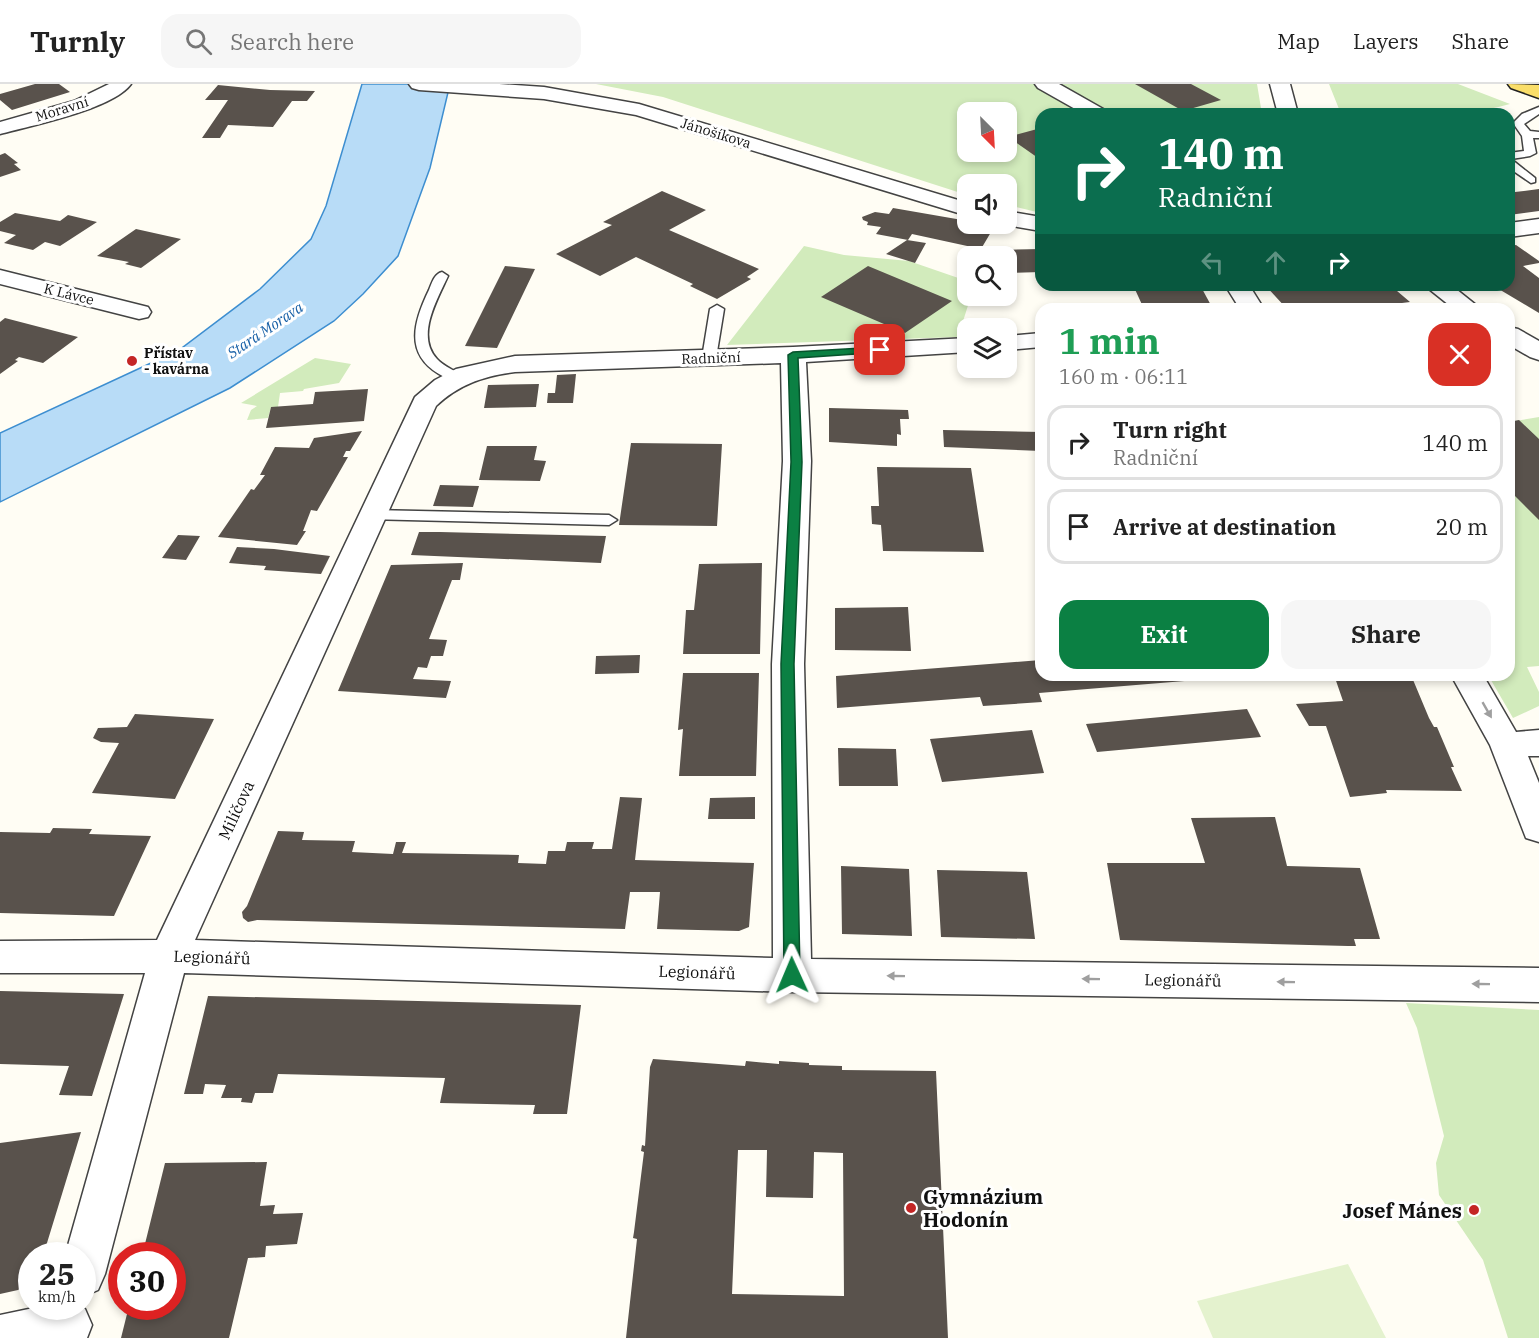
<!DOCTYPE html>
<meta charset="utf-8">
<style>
:root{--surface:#fff;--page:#f6f6f6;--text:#222;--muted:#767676;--line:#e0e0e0;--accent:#0b8043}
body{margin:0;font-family:"IBM Plex Serif",serif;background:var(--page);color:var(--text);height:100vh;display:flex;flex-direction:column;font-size:22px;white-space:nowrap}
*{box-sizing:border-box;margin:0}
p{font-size:20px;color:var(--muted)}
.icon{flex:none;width:33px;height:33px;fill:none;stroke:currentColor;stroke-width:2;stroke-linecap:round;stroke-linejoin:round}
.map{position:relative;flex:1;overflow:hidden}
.drawer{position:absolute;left:1035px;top:219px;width:480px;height:378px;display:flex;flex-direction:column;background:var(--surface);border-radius:18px;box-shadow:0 3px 9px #0003}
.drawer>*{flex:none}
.banner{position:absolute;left:1035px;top:24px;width:480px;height:183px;border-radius:18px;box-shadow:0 3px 9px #0003;background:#0b6e4f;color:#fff;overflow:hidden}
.needle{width:39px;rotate:156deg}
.controls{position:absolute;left:957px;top:18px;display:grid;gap:12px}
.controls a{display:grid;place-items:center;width:60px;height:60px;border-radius:12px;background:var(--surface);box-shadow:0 3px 9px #0003;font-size:30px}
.speed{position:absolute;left:18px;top:1158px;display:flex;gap:12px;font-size:30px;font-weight:700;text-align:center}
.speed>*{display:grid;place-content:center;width:78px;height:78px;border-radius:50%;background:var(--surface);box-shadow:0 3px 9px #0003;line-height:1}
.speed small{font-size:15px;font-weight:400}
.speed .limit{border:9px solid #d22;background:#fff;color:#111}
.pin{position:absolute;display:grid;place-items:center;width:51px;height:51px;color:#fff;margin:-26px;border-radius:12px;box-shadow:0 3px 9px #0006}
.me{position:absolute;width:66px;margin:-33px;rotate:359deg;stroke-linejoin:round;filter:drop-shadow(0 0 4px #0008)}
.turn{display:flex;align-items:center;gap:21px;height:126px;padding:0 24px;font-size:27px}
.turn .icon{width:78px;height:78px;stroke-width:2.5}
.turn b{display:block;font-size:42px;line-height:51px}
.lanes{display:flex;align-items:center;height:57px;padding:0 24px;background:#0003;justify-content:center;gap:30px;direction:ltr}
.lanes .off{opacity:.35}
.round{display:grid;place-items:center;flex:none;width:63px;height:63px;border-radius:18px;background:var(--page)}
.overview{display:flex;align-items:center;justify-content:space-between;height:102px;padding:0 24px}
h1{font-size:36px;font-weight:800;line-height:45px;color:#1e9e55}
.action{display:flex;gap:12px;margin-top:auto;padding:12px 24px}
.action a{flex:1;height:69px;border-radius:18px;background:var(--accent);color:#fff;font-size:24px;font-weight:800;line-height:69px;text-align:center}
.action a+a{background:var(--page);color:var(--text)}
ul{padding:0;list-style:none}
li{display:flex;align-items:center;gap:18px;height:75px;margin:0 12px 9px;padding:0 12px;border:3px solid var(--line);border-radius:18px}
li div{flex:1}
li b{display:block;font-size:22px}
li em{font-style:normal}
header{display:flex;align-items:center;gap:36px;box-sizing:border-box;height:84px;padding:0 30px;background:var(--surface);border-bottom:2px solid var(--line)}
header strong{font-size:28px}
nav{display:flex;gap:33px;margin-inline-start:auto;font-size:21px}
.search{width:420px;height:54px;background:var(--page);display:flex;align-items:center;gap:15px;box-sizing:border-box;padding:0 21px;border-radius:18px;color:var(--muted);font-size:22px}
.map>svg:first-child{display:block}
.green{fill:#d2ebbc;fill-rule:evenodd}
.pitch{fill:#e4f2ce}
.water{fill:#b8dcf7;stroke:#3d8ed0;stroke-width:1.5}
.building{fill:#59524c;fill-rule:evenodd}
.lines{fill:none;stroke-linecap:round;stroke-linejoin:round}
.lane-casing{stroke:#434343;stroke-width:3}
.street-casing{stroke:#434343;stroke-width:3}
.primary-casing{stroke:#212121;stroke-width:3}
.lane{fill:#fff;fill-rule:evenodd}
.street{fill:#fff;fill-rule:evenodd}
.primary{fill:#fade69;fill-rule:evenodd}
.oneway{fill:#9f9f9f}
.route{fill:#0b8043;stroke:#07532c;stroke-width:1.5}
.poi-dot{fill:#c42625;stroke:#fff;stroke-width:2}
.labels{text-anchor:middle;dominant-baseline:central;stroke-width:6;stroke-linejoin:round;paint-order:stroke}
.far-street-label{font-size:14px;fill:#101010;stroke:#fff}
.far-poi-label{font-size:14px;font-weight:bold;fill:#101010;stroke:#fff;text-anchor:start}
.far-water-label{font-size:15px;font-style:italic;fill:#165fa6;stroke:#fff}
.street-label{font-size:16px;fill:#101010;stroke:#fff}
.near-poi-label{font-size:20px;font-weight:bold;fill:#101010;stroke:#fff;text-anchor:start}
</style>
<header>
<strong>Turnly</strong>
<div class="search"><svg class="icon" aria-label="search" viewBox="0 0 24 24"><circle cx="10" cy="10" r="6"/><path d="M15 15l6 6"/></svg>Search here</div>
<nav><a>Map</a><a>Layers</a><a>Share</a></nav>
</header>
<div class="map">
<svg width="1539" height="1254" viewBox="0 0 1539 1254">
<rect width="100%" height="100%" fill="#fffdf4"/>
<path class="green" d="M596,0H1257L1262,30H1041V129L1007,121L1006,100H968L967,111L663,13ZM968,28H1006V68H968Z
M1329,0H1458L1510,20C1456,36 1396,30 1341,30Z
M804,162L844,171L909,177L967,197L968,212H971L958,253L727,261Z
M315,274L351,280L339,299L304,305L303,307L280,309L278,323H271L268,334L247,336L251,326L257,322L241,319Z
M1539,333V582L1527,583L1539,608V622L1513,634L1488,591H1509V338Z
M1406,919L1539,926V1254H1508L1483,1176L1439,1111L1436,1079L1444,1052L1417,944Z"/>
<path class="pitch" d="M1348,1180L1386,1254H1213L1197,1217Z"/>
<path class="water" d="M362,0H450L430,84L398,172L363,210L334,237L230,304L0,418V349L179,266L260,205L311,155L326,122Z"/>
<path class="building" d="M35,0H59L70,8L12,26L0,16V10Z
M1135,0H1191L1221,16L1183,27Z
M218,1L270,6L315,7L307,17H292L273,43L228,41L220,54H202L228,16H205Z
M1041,44V76L1008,53Z
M5,69L18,79L14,80L21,86L0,93V71Z
M1509,103L1515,108L1539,105V127L1509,131Z
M662,107L706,126L669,146L759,185L747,193L751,195L717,215L690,202L693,200L636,173L600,192L556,170L612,141L603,138Z
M893,124L968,137V140L994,143L981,165L912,150L908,156L876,150L881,143L867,141L868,138L863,136L862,133L875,128L889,130Z
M15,129L60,137L68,131L97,138L60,162L45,158L33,166L4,159L16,151L0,147V138Z
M136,145L181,155L141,184L125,180L129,178L97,172Z
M907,156L926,159L915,179L886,170Z
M1516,161L1539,177V179L1523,182L1539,194V229L1492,201H1509V162Z
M1041,165V188L1006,189V172H999L997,166Z
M505,182L535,185L497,264L465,262Z
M868,182L952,217L905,249L821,213Z
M1133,201H1200L1213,225H1144Z
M1265,201H1390L1410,218L1370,223L1371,225H1287Z
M5,234L78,253L43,279L19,273L15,276L18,277L0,290V238Z
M576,290L573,319H547L548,309H555L557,291Z
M539,300L536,323L484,324L488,301Z
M368,305L364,337L266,344L271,323L313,320L315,308Z
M829,324L908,326L909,335H900L901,351L897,350V362L829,358Z
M1519,336L1539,355V436L1509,406V338Z
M943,346L1041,348V367L944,363Z
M362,347L350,367H346L343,373H348L317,427L311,426L303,447H306L297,461L218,453L251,405L254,406L265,391H260L275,363L309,364L314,354Z
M631,359L722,360L717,442L619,441Z
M487,362H537L534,376L546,377L540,397L479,396Z
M877,383L971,384L984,468L883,467L881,441L872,440L871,422H879Z
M440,401L479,402L473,423L433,422Z
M419,448H440L606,452L601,479L411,471Z
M178,451L200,452L186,476L162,474Z
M237,463L274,465L330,472L321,490L264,486L266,482L229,479Z
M463,479L460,496H452L429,555L447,556L443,572H431L427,584L418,583L413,595L451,597L446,614L338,607L391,481Z
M762,479L760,570H683L686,526H694L699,480Z
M908,523L911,567L835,566V524Z
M640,571L639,589L595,590L596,572Z
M1041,576V591L1233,593L1039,609L1042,618L983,622L980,613L837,624L836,592Z
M683,589H759L756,692H679L683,645L678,646Z
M1334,591H1411L1429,634L1434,643H1437L1454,683H1451L1462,707L1386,706L1387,709L1350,713L1326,642H1309L1296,620L1343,617Z
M1247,625L1261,653L1097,668L1086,640Z
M135,630L214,635L175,715L92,709L119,659L101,658L93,654L98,644L127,643Z
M1032,646L1044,689L942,698L930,655Z
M838,664L896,665L898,702H839Z
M620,713L642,714L635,776L754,779L749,843L739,847L657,845L660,808H630L625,845L257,836L248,838L243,834L242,828L247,822L278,747L304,748L302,756L355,757L352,768L393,770L396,758H406L402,769L519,771L518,779L546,780L548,767H565L567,758H594L592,765H612Z
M755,713V735H708L710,714Z
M1275,733L1287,782L1360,784L1380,855H1354L1356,862H1348L1120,856L1107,779H1205L1191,734Z
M53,744L92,745L89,750L151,752L114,832L0,829V748L50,749Z
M841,782L909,785L912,852L842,850Z
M937,786L1027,788L1035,855L941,853Z
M0,907L124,910L92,1012L59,1011L69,982L0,980Z
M208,912L581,921L567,1030H533L535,1021L440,1019L445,994L278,990L273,1009H255L252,1019L241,1018L242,1014H221L226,1001L205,1000L203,1010H184Z
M653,975L745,982L746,977L779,980V977L809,979V981L842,982V986L936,987L948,1254H626L637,1155L633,1154L634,1148L644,1068L641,1067L642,1061L645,1062L650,983ZM738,1066H767L766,1113L813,1114L814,1068L843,1069L844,1212L732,1210Z
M81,1048L43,1172H32V1195L18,1206L0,1210V1059Z
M267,1078L260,1122L275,1121L273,1130L303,1129L297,1160L266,1162L265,1173L248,1174L229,1254H121L129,1222H172V1172H142L165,1079Z"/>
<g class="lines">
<g class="lane-casing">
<path id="lane" d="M1539,23V30L1524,40L1530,47L1539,48V54H1533L1536,69L1530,72L1511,75L1535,94V98L1531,99L1509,84V69L1524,67L1522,52L1513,39L1522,30Z
M442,188L448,192C438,214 415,252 437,275C444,283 456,286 463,294L456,298C450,297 445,293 439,290C404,269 414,237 429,206C432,199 434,190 442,188Z
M717,221L724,225L716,274L709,278L702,274L710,225Z
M372,426L609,431L617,436L609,441L366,435L364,431L366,427Z"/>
</g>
<g class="street-casing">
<path id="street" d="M109,0H131C113,25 30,42 0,50V38L74,17Z
M409,0H499L544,3L639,20L968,119V132L636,31L544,15L419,6L412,4Z
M1035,0H1059L1105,26L1108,30H1084L1038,4Z
M1270,0H1290L1298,30H1278Z
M1006,127L1041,133V147L1001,140H1006Z
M1539,135V149L1509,153V139Z
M0,186L148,223L151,228L148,233L139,235L0,200Z
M1225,201H1249L1264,225H1240Z
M1424,201H1451L1481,225H1454Z
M1509,243L1518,245L1539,257V276L1530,273L1509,261Z
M1041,249V263L1006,266V252Z
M968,254V268L806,278L811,377L804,580L811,875L1539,884V918L792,908L184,889L105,1190L98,1206L82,1213V1172H65L145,889H0V857L157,856L415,313L435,296L456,285L515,272L793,263ZM781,279L783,377L772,580L773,874L195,856L436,322C459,300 484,292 515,288Z
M1451,591H1483L1516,648L1539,646V672H1528L1539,699V758L1526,754L1490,661Z
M43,1222L85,1225L92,1241L87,1254H0V1231Z"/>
</g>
<g class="primary-casing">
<path id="primary" d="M1508,0L1539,1V14L1511,4Z"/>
</g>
<use href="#lane" class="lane"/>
<use href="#street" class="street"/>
<use href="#primary" class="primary"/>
</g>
<defs><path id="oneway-solid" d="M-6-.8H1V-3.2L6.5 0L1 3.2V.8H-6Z" transform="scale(1.5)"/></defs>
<g class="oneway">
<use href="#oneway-solid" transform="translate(1487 626) rotate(60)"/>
<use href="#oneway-solid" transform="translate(896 892) rotate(-179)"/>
<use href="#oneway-solid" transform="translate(1091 895) rotate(-179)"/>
<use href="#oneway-solid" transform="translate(1286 898) rotate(-179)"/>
<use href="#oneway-solid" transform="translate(1481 900) rotate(-179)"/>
</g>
<path class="route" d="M880,263L884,264V268L798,274L802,378L794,580L800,891L798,896L792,898L786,896L784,891L781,580L791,378L788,271L793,268Z"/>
<g class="poi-dot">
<circle cx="132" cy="277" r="6"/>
<circle cx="911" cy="1124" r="6"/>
<circle cx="1474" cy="1126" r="6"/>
</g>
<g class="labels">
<g class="far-street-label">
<text transform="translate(62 25) rotate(-17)">Moravní</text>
<text transform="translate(716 49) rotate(17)">Jánošíkova</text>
<text transform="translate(69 210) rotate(14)">K Lávce</text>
<text transform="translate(711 274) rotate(-2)">Radniční</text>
</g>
<g class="far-poi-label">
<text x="144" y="269">Přístav<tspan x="144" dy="16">- kavárna</tspan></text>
</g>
<g class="far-water-label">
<text transform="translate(265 246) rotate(-34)">Stará Morava</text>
</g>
<g class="street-label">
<text transform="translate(236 726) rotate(-65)">Milíčova</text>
<text transform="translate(212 873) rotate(2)">Legionářů</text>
<text transform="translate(697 888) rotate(2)">Legionářů</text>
<text transform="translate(1183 896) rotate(1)">Legionářů</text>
</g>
<g class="near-poi-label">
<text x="923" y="1112">Gymnázium<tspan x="923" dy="23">Hodonín</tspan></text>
<text x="1462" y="1126" text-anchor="end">Josef Mánes</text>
</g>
</g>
</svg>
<div class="controls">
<a><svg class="needle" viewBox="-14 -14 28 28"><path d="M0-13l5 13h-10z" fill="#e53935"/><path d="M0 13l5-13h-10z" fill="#767676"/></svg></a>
<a><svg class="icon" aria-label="sound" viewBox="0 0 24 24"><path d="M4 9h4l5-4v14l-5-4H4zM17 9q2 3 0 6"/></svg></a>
<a><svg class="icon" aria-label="search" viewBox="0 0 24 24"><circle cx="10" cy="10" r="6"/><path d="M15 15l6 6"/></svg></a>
<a><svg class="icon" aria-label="layers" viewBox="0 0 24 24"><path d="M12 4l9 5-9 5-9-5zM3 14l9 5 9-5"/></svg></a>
</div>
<div class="speed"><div>25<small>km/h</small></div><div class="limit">30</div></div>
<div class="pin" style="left:880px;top:266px;background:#d93025"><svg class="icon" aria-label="arrive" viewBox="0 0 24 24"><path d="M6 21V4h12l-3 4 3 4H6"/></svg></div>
<svg class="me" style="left:792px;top:891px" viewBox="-20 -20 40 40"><path d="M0-17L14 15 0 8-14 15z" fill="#0b8043" stroke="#fff" stroke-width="4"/></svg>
<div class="banner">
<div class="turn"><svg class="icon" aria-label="right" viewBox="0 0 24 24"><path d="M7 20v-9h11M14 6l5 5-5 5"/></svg><div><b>140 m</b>Radniční</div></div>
<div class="lanes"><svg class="icon off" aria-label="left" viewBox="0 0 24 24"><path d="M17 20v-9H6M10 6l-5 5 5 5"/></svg><svg class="icon off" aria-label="ahead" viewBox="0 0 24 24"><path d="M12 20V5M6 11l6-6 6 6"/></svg><svg class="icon" aria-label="right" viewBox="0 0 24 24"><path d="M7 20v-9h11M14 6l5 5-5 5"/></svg></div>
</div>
<section class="drawer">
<div class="overview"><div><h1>1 min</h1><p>160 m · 06:11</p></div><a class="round" style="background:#d93025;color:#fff"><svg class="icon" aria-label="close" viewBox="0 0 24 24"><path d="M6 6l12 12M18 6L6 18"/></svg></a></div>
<ul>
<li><svg class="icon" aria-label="right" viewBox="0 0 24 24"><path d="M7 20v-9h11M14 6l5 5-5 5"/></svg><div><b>Turn right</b><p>Radniční</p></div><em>140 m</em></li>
<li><svg class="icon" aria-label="arrive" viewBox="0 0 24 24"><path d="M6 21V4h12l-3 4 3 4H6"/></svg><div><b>Arrive at destination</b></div><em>20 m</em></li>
</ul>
<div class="action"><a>Exit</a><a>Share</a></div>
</section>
</div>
